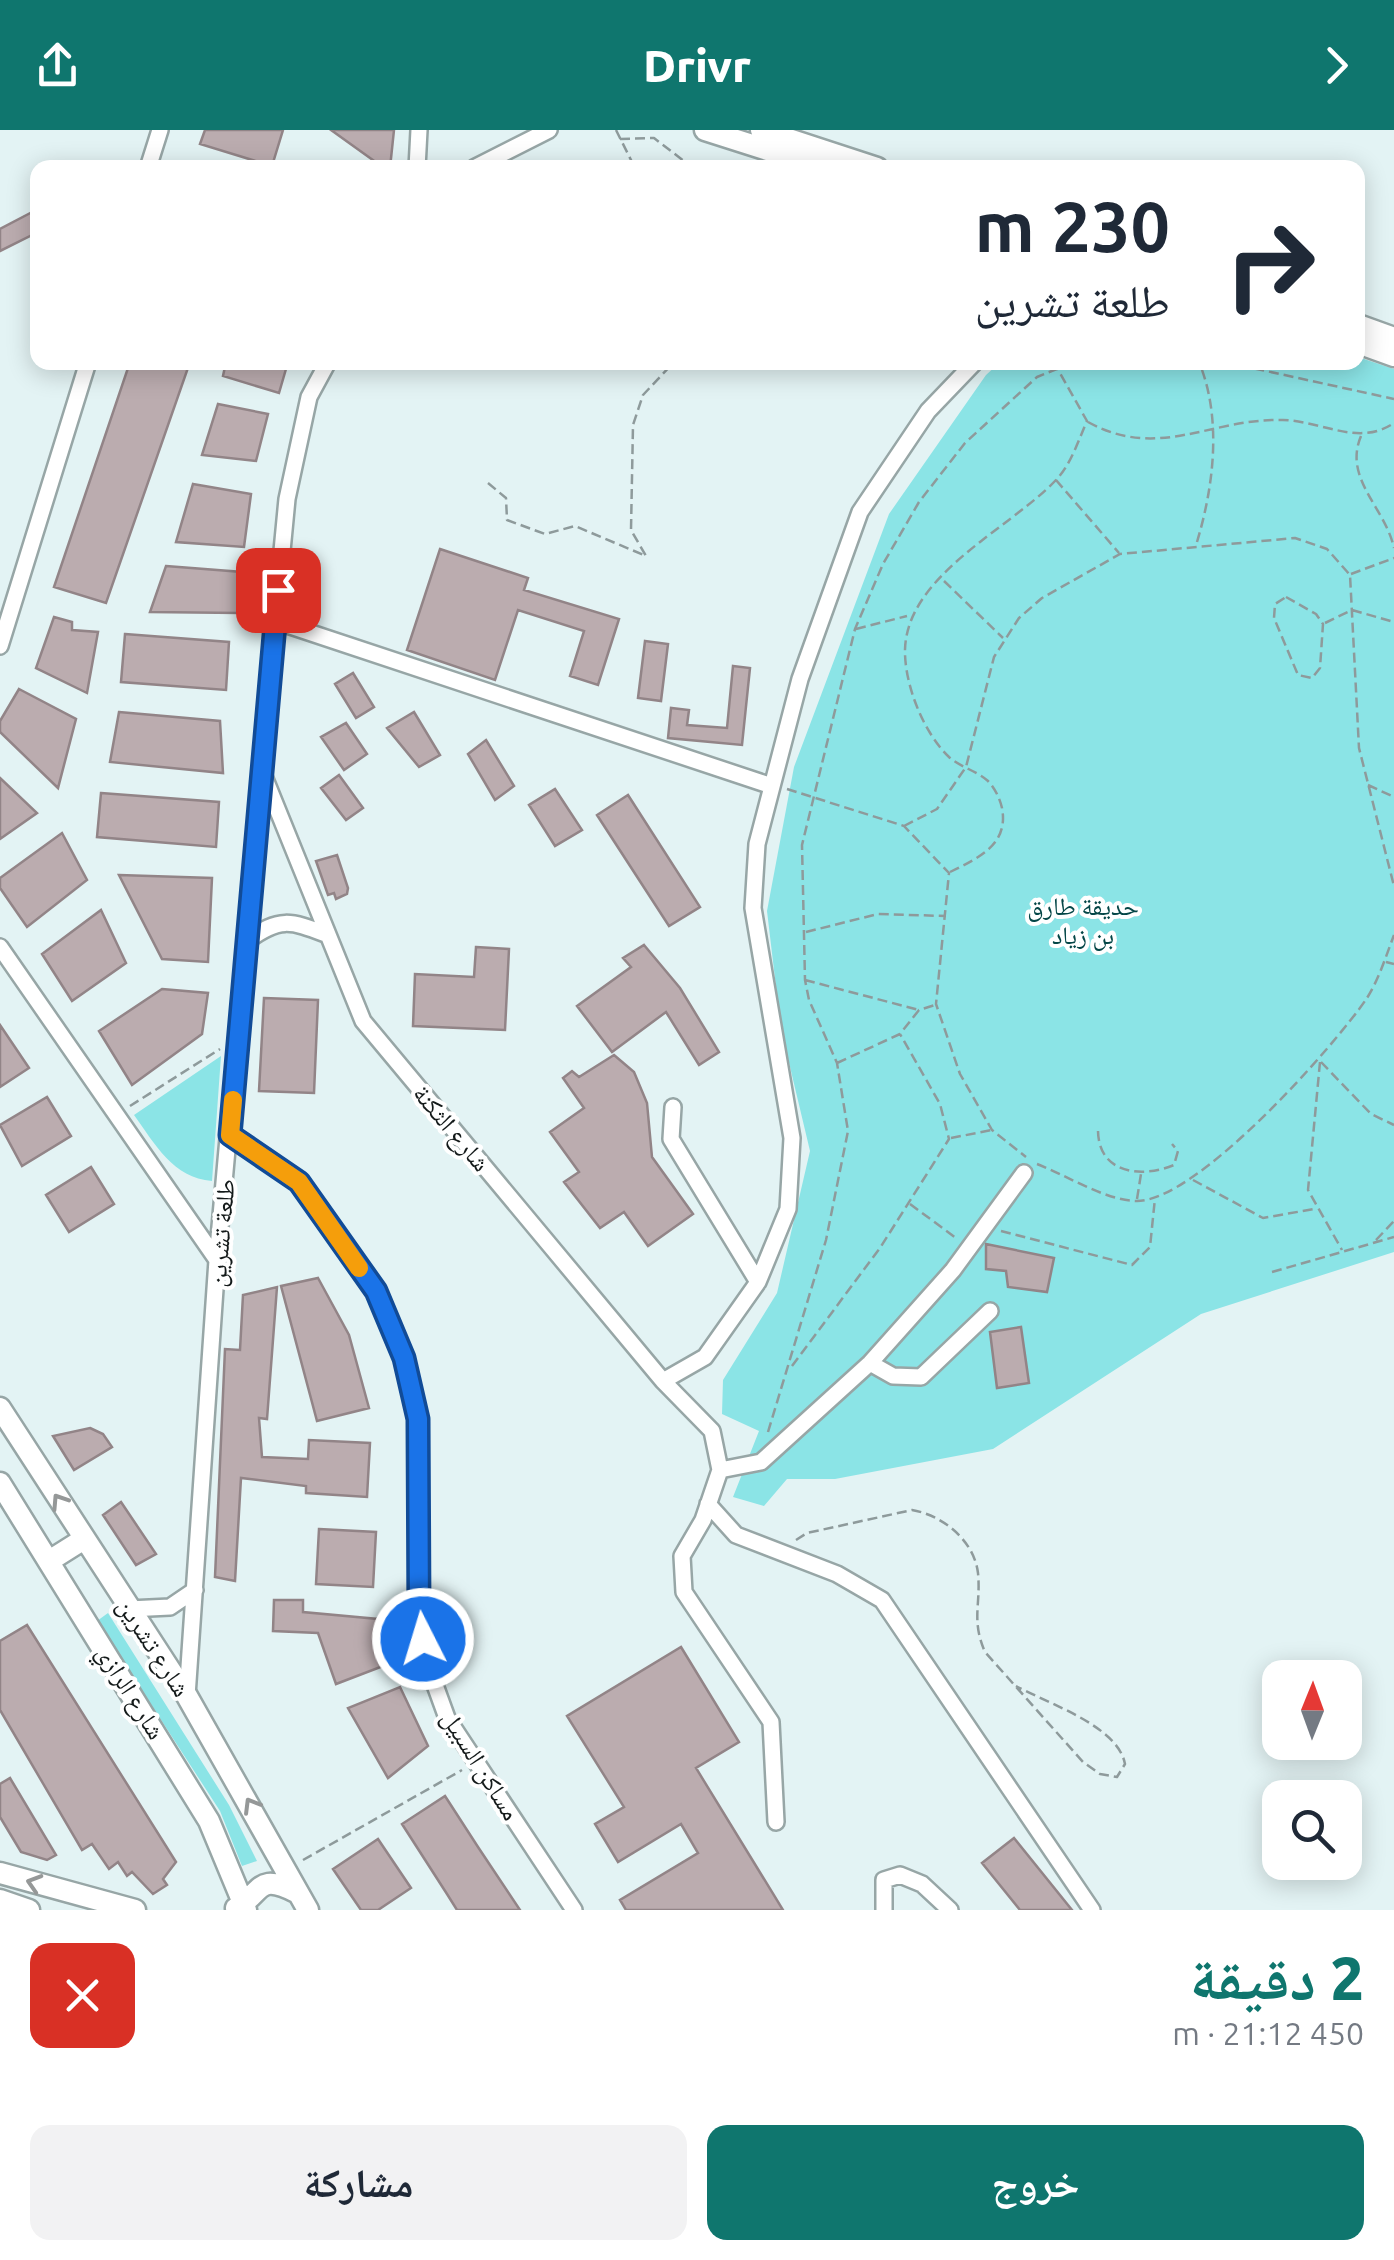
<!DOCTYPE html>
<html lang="ar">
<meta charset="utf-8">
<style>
:root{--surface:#fff;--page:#f2f2f3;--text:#1f2937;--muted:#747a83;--accent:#0f766e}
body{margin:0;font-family:Ubuntu,"Noto Naskh Arabic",sans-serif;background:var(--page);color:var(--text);direction:rtl;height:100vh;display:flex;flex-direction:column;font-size:38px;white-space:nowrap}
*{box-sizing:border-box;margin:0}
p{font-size:32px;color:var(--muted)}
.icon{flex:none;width:55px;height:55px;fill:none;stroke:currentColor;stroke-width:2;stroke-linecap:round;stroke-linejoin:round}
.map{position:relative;height:1780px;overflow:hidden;direction:ltr}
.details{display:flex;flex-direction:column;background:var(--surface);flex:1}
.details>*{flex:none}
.hud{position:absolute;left:30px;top:30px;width:1335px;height:210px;border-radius:20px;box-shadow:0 5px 25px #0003;direction:rtl;background:#fff;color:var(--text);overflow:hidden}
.needle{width:65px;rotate:1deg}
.buttons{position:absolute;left:1262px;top:1530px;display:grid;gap:20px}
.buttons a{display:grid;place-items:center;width:100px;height:100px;border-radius:20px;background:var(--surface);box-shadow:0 5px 25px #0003;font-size:50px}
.pin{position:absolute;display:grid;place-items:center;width:85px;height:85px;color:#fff;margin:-42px;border-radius:20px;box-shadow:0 5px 15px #0006}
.me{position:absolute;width:110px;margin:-55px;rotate:355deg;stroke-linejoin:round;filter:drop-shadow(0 0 8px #0008)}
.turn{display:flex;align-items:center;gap:35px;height:210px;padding:0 30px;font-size:45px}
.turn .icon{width:130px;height:130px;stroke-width:2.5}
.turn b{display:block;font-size:70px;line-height:85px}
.round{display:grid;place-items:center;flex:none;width:105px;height:105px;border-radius:20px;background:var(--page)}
.headline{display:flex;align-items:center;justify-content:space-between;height:170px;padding:0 30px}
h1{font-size:60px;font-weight:800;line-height:75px;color:var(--accent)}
.cta{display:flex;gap:20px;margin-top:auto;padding:20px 30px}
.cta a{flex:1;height:115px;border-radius:20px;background:var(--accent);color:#fff;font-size:40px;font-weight:800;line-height:115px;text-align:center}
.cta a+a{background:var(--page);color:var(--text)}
header{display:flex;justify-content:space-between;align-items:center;height:130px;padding:0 30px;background:var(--accent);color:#fff;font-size:45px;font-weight:800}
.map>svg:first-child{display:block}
.green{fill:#8be4e6}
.building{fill:#bbacaf;stroke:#928487;stroke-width:2.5}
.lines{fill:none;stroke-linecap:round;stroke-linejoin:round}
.minor-casing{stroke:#97a6a6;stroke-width:20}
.major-casing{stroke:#97a6a6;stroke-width:25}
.path{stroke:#8e9a9b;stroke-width:2.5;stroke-dasharray:10 5;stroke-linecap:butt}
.minor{stroke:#fff;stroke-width:15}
.major{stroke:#fff;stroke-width:20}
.oneway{stroke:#959898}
.route-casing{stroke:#114b97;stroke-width:25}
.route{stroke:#1a73e8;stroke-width:18}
.slow{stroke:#f59e0b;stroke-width:18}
.labels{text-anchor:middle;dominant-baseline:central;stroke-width:8;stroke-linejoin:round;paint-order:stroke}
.park-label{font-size:25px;fill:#044647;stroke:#fff}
.street-label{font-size:25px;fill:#141a1a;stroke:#fff}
</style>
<header><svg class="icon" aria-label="forward" viewBox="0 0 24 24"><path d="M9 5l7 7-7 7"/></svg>Drivr<svg class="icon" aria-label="share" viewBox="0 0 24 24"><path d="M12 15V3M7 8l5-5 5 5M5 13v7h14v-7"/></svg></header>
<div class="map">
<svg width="1394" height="1780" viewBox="0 0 1394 1780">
<rect width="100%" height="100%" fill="#e3f3f4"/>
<path class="green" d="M1358,227L1394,239V1122L1201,1184L993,1319L835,1349H787L764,1376L733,1367L759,1301L722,1284L723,1250L777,1163L810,1021L781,899L767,781L794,637L889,384L986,245L999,233L1358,232Z
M221,926L212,1051C173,1048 155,1014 134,985Z
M108,1483L229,1675L257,1731L242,1736L220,1681L97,1491Z"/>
<path class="building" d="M205,0H283L272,36L200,14Z
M331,0H394L390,38H384Z
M38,79V102L0,121V99Z
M130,232H190L106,473L54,457Z
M226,232H288L279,263L223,246Z
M218,274L268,284L256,331L202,325Z
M193,354L251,364L244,417L176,412Z
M440,419L528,448L524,460L619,489L598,555L570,546L584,501L518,480L495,550L407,520Z
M166,436L242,442L239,483L150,482Z
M54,487L72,492V500L98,502L87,563L36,538Z
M125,504L229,512L226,560L121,552Z
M645,511L668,514L661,571L638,568Z
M733,536L750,538L742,615L668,608L671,578L689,580L687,595L727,598Z
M353,543L374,577L356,588L335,554Z
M19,559L76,589L58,658L0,602V591Z
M119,582L220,591L223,643L110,632Z
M414,582L440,625L419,637L387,598Z
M346,593L367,624L344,640L321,607Z
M486,610L514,656L495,670L468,624Z
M339,645L363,678L346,690L321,658Z
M0,648L37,683L0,709Z
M555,659L582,700L555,716L529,675Z
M101,663L219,672L216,717L97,707Z
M628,665L700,777L669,796L597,685Z
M62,703L87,750L27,797L0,758V748Z
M337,725L348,758L347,764L336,769L334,763L328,765L316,731Z
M119,745L212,748L208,832L162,829Z
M101,780L126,833L72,871L42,824Z
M644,815L680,858L719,922L699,935L666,882L612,922L577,876L631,837L623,828Z
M476,817L509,819L505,900L413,896L415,844L474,847Z
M162,859L208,863L202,904L132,955L99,901Z
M264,868L318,870L314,963L259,961Z
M0,895L29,938L0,957Z
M614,925L634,942L647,973L652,1027L693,1084L648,1116L624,1082L600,1098L564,1052L579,1042L550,1002L584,978L563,948L572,941L579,947Z
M47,967L71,1006L22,1036L0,995Z
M91,1037L114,1074L69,1102L46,1065Z
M986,1114L1054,1128L1047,1162L1008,1157L1006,1141L986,1139Z
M318,1148L349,1205L369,1278L317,1291L281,1156Z
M277,1157L267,1289L259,1288L262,1327L308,1329L309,1310L370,1313L367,1367L306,1363V1356L241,1348L235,1451L215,1447L225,1219L240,1220L243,1165Z
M1021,1197L1029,1253L997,1258L990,1202Z
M90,1298L103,1304L112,1317L74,1340L53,1306Z
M121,1372L156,1424L136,1435L103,1385Z
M319,1399L376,1402L373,1457L316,1454Z
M274,1470H303V1482L378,1489L391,1533L336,1554L318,1503L273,1501Z
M27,1495L176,1732L163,1749L167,1755L153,1764L132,1742L127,1746L118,1732L109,1739L92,1714L82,1720L0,1580V1511Z
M681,1517L739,1612L696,1638L783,1780H626L620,1770L698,1723L681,1694L618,1732L595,1694L624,1677L567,1586Z
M400,1557L428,1616L388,1648L348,1578Z
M10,1648L56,1725L47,1730L21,1722L0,1687V1654Z
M445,1666L478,1717L520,1780H457L447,1764L402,1694Z
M1014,1708L1072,1780H1020L982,1733Z
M378,1709L411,1758L378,1780H361L333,1739Z"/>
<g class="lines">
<g class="minor-casing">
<path id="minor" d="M148,38L160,0
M417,38L419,0
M474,38L549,0
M328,232L309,267L287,369L261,639L363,891L663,1251L712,1301L720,1340L703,1390L682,1426L684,1462L771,1592L776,1692
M275,491L772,656
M0,516L88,232
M247,811C280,786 291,791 328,805
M0,817L217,1130
M673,977L671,1009L758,1152
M230,1005L299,1052L375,1161L404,1228L418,1289L419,1484L427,1533L447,1588L574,1780
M870,1233L893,1246L921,1247L990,1181
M663,1251L705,1227L758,1152L788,1079L792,1008L753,778L757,714L800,549L860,382L928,281L975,232
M720,1340L761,1332L870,1233L953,1140L1024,1043
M708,1374L736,1405L837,1444L882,1470L1092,1780
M129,1479L170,1477L195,1460
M187,1566L217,1130L261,643
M884,1780V1750L900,1745L922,1754L950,1780"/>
</g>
<g class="major-casing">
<path id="major" d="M705,0L824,38
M761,0L877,38
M1358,195L1394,208
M1358,213L1394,226
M0,1278L187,1566L308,1780
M0,1353L209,1691L246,1780
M49,1431L84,1409
M0,1743L135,1780
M0,1770L29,1780
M236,1778C263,1763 256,1742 296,1762"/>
</g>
<path class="path" d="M616,0L635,38
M620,9L654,8L693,38
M1225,232L1394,269
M1088,292C1159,331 1210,288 1283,290C1322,291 1359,317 1394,293
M1361,306C1343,349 1385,377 1394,418
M1056,350L1119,423
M488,353L506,368L507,390L545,404L575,396L646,426L631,400L633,295L643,265L674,232
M1197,412C1214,355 1222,288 1199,232
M1351,444L1394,428
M944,451L1003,508
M1286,467L1316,484L1323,494L1320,538L1312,548L1298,545L1274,488L1275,474Z
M1325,493L1352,480L1394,492
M856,499L907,486
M1368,655L1394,667
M787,659L904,696L949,743L936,874L960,944L992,1000L1026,1027
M904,696L937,679L966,637L994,527L1019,488L1042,468L1120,424L1295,408L1327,419L1350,445L1359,618L1394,756
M950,742C978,728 1009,715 1002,678C1000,669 995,658 988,651C977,641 960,637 949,627C924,603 906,558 905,524C903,447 1008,400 1055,351C1071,335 1078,311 1087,291L1056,236
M806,802L878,784L946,786
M1386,832L1394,834
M805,850L919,880
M1320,932L1308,1060L1342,1120
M1321,932L1371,984L1394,995
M837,933L900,904L919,880L935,875
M130,976L220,919
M1098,1001C1099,1045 1143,1048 1174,1035L1178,1021L1172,1014
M951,1008L992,1000
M1037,1034C1066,1045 1106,1071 1137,1071C1197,1071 1333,918 1367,868C1379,849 1386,826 1394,805
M1193,1050L1263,1088L1314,1079
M1137,1069L1141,1044
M910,1074L956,1108
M1001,1101L1132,1135L1150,1117L1155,1068
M1376,1110L1394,1091
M1272,1142L1394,1107
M792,1236L880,1118L949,1009L940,974L900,904
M768,1302L826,1110L848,1001L837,933L809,870L805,850L802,715L855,499L883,434L919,372L965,313L1037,247L1074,232
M796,1410L807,1403L912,1380C942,1385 974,1410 978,1443C981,1475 971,1490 985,1522L1083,1632L1100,1644L1117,1647L1125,1634C1118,1596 1049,1574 1016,1556
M303,1730L462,1640"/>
<use href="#minor" class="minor"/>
<use href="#major" class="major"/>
</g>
<defs><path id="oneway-chevron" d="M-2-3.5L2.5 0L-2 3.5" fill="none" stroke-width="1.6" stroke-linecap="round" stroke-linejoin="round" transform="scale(2.5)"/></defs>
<g class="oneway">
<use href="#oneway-chevron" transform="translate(59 1371) rotate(-123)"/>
<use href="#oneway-chevron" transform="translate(251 1675) rotate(-121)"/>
<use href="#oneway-chevron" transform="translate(34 1753) rotate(-163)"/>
</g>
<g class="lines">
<g class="route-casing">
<path id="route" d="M278,460L230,1005L299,1052L376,1161L404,1228L418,1289L419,1484L423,1509"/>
</g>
<use href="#route" class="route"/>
<path class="slow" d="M233,970L230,1005L299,1052L359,1138"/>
</g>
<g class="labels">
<g class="park-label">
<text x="1083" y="776">حديقة طارق<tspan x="1083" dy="29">بن زياد</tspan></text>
</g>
<g class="street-label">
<text transform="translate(452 998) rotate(50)">شارع الثكنة</text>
<text transform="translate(221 1103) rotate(-85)">طلعة تشرين</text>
<text transform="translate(154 1517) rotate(57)">شارع تشرين</text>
<text transform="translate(131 1562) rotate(58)">شارع الرازي</text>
<text transform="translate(481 1635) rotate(58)">مساكن السبيل</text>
</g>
</g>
</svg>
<div class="buttons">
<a><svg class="needle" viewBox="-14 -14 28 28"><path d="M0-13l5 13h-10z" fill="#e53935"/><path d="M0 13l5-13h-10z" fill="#747a83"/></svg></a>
<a><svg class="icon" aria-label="search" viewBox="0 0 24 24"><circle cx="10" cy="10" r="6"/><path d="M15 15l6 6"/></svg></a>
</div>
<div class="pin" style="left:278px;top:460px;background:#d93025"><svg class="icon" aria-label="arrive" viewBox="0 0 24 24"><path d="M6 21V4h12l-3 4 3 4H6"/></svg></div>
<svg class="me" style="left:423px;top:1509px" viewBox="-20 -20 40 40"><circle r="17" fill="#1a73e8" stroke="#fff" stroke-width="3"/><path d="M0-11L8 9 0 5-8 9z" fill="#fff"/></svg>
<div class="hud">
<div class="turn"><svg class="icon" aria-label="right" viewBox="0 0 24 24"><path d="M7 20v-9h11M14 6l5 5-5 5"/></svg><div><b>230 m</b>طلعة تشرين</div></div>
</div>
</div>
<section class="details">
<div class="headline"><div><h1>2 دقيقة</h1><p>450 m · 21:12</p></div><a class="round" style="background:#d93025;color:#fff"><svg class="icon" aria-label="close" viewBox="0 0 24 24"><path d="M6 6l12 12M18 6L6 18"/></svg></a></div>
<div class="cta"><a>خروج</a><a>مشاركة</a></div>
</section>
